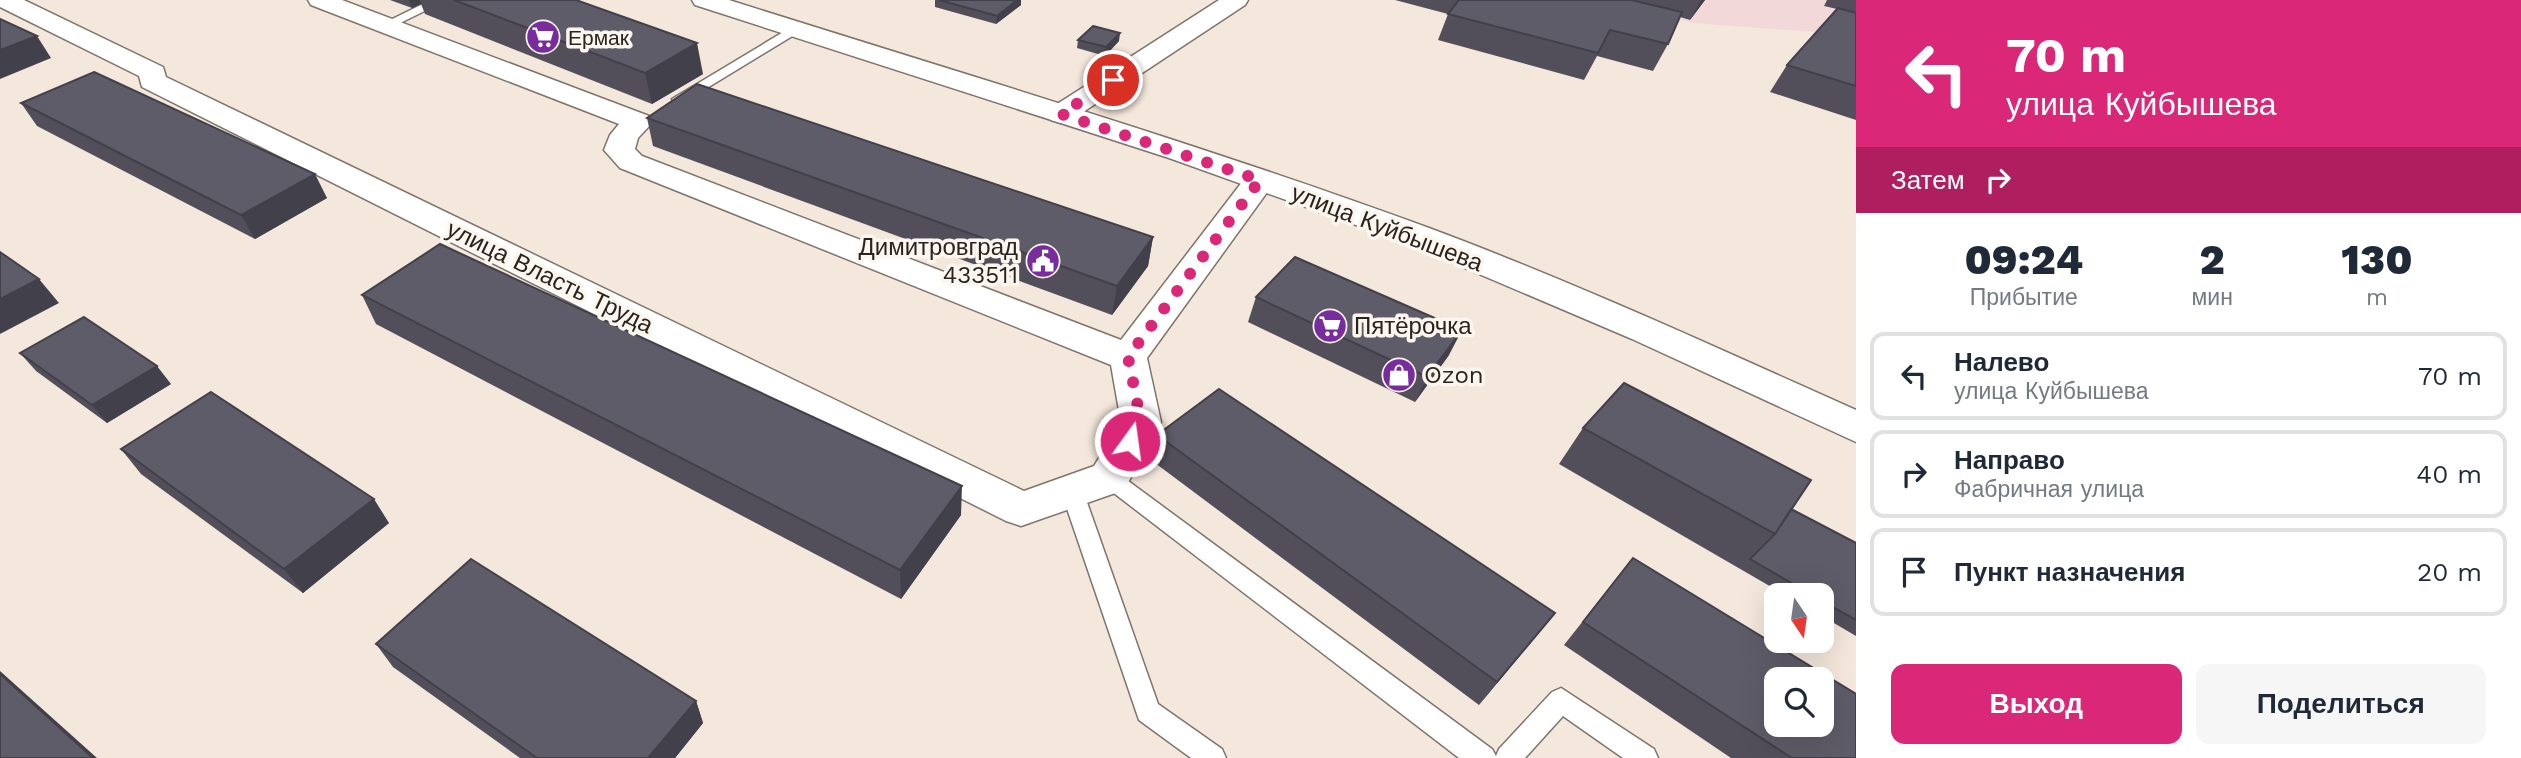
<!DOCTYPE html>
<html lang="ru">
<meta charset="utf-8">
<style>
:root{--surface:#fff;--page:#f6f6f7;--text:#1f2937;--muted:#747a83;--line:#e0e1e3;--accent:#db2777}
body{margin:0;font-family:"Work Sans",sans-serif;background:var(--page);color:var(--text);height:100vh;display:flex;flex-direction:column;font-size:26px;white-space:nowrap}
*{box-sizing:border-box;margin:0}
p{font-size:23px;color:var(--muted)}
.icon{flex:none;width:38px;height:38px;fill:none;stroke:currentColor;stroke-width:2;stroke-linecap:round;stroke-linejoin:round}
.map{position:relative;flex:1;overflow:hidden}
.panel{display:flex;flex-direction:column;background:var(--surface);width:665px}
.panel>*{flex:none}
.guide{background:#db2777;color:#fff;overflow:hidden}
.needle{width:46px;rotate:167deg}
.buttons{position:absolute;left:1764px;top:583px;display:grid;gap:14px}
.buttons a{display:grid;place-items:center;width:70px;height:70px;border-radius:14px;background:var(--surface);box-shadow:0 7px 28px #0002;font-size:35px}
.pin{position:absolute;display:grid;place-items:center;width:60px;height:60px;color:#fff;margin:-30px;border:4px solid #fff;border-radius:50%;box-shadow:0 2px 7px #0007}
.me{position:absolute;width:77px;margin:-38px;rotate:14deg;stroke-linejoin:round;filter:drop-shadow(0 0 5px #0008)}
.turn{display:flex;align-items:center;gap:24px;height:147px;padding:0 35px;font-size:32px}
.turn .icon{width:91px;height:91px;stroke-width:2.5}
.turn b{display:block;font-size:49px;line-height:60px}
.then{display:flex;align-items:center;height:66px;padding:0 35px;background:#0003;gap:14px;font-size:26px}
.eta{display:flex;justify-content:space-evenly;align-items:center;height:119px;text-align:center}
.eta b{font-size:42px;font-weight:800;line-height:49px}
.cta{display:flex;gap:14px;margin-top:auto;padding:14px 35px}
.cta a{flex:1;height:80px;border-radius:14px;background:var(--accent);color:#fff;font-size:28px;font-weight:800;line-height:80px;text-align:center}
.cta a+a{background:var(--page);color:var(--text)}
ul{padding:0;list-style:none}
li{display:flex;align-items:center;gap:21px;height:88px;margin:0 14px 10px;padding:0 21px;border:4px solid var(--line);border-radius:14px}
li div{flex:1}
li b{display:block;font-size:26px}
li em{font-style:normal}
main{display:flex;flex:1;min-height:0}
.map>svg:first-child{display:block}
.industrial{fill:#f3d8da}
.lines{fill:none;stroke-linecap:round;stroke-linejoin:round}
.service-casing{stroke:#7f746a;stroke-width:3}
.minor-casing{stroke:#7f746a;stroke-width:3}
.secondary-casing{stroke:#7f746a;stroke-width:3}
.service{fill:#fff;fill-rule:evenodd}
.minor{fill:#fff;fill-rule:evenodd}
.secondary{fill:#fff;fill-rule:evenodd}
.wall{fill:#524f5a}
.shaded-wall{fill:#42404a}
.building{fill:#5f5c69;stroke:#42404a;stroke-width:2;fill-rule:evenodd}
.route{stroke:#db2777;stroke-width:12;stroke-dasharray:0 21.6}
.labels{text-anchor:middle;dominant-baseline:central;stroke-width:7;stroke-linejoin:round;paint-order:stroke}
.far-poi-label{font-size:21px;fill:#292420;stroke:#fdf6ef;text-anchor:start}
.street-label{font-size:24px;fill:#292420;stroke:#fdf6ef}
.poi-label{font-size:24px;fill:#292420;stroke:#fdf6ef;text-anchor:start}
</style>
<main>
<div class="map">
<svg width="1856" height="758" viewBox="0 0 1856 758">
<rect width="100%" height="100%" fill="#f4e7dc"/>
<path class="industrial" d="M1613,0H1856V35L1693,23Z"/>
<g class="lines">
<g class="service-casing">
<path id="service" d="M431,0H447L390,28L386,29L380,25Z
M795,25L799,26V32L684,102H674L672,99Z
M1109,470L1116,472L1492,749L1496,756L1499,749L1552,692L1561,688L1654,749L1658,758H1623L1563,716L1525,758H1459L1102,484L1098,478L1102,472Z
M1072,483L1080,485L1083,491L1158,704L1222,749L1226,758H1191L1139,720L1061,491L1064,485Z"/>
</g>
<g class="minor-casing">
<path id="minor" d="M0,0H24L163,67L166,77L1024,491L1094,466L1121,422L1111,365L620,168L604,150L610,135L619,124L311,5L308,0H342L649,116L653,122L638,138L635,149L642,156L1121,340L1249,173L1260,171L1271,173L1276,180L1147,358L1161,422L1124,490L1021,526L1006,521L142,87L139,76L0,7Z
M1219,0H1248L1245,5L1071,120L1061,123L1051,120L1047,114L1051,108Z"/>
</g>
<g class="secondary-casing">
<path id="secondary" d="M692,0H729C963,74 1198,143 1429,228C1574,282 1715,347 1856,410V442L1632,339L1406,243L1169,158L695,5Z"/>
</g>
<use href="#service" class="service"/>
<use href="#minor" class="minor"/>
<use href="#secondary" class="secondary"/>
</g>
<path class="wall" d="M390,0H454L703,74L652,104L425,14L421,4L412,8Z
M935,0H1021V5L996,24L935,7Z
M1395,0H1705L1690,20L1680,17L1668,44L1653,71L1597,56L1584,80L1438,40L1448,14Z
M1827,0H1856V120L1770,92L1787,65L1837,9L1824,6Z
M1078,40L1119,41L1105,56L1077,48Z
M21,103L327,198L255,239L37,126Z
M647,118L1153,237L1148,266L1112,315L653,146Z
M362,295L961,515L901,599L376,324Z
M1256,297L1449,355L1415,402L1248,322Z
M20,353L171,384L107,423L36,371Z
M1583,428L1791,509L1856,543V636L1822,616V595H1785L1559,464Z
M1157,435L1536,636L1479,705L1151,460Z
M121,449L389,523L303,593L141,474Z
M1633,558L1856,758H1731L1564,645Z
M376,644L696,701L703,723L675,758H520L393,667Z"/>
<path class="shaded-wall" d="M409,0H420L421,4L412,8Z
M1017,0H1021V5L996,24L997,16Z
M1701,0H1705L1690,20Z
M1120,33L1119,41L1105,56L1106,47Z
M37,36L51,58L0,79V50Z
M697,43L703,74L652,104L645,73Z
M315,174L327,198L255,239L241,215Z
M1153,237L1148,266L1112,315L1117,286Z
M39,279L59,303L0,334V299Z
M1462,330L1449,355L1415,402L1427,377Z
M157,366L171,384L107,423L92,405Z
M962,486L961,515L901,599L900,570Z
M374,499L389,523L303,593L284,569Z
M1555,613L1479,705L1497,682Z
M0,671L97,758H93L0,674Z
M696,701L703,723L675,758H648Z"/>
<path class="building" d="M454,0H576L697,43L645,73Z
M939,0H1017L997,16Z
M1459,0H1631L1682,12L1668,44L1610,30L1598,53L1448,14Z
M1838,8L1856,13V86L1787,65Z
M0,19L37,36L0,50Z
M1093,26L1120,33L1106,47L1078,40Z
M94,72L315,174L241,215L21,103Z
M697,84L1153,237L1117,286L647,118Z
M440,244L962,486L900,570L362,295Z
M0,252L39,279L0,299Z
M1295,257L1462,330L1427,377L1256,297Z
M84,317L157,366L92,405L20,353Z
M1624,383L1811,480L1775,534L1583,428Z
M1219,389L1555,613L1497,682L1157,435Z
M211,392L374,499L284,569L121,449Z
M1791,509L1856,543V620L1822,601V595H1812L1750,559L1775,534Z
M1633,558L1856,694V758H1792L1583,622ZM1776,679H1822V724H1776Z
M471,559L696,701L648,758H537L376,644Z
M0,674L93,758H0Z"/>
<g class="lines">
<path class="route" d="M1113,80L1061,114L1260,180L1128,357L1141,422L1130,441"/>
</g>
<defs>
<g id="supermarket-disc" transform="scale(1.75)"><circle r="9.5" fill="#782c9e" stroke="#fdf6ef"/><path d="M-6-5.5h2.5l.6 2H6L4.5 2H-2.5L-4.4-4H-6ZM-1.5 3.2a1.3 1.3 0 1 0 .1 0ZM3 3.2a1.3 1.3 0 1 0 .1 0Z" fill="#fff"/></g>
<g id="civic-disc" transform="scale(1.75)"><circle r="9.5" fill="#782c9e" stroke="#fdf6ef"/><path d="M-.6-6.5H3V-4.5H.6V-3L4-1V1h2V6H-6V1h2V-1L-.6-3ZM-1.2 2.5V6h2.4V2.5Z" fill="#fff"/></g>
<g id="shop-disc" transform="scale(1.75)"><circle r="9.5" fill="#782c9e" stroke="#fdf6ef"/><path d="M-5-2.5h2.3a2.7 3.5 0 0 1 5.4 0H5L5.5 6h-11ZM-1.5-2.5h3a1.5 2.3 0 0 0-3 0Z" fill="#fff"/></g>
</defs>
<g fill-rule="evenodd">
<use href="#supermarket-disc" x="543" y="37"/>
<use href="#civic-disc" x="1043" y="261"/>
<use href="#supermarket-disc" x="1330" y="326"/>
<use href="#shop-disc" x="1399" y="375"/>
</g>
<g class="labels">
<g class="far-poi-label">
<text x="568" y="37">Ермак</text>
</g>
<g class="street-label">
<text transform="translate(1387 228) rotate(21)">улица Куйбышева</text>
<text transform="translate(550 277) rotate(26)">улица Власть Труда</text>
</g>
<g class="poi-label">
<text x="1018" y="247" text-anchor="end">Димитровград<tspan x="1018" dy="28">433511</tspan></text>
<text x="1354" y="326">Пятёрочка</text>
<text x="1424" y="375">Ozon</text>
</g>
</g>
</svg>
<div class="buttons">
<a><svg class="needle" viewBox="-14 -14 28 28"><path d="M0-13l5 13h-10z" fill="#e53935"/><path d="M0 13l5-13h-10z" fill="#747a83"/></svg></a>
<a><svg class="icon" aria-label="search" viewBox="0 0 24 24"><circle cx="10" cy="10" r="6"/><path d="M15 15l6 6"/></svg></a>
</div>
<div class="pin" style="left:1113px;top:80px;background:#d93025"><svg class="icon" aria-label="arrive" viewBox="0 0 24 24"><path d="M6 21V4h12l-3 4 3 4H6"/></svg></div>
<svg class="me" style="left:1130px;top:441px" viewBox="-20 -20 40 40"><circle r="17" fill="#db2777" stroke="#fff" stroke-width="3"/><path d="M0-11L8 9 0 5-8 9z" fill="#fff"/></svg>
</div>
<section class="panel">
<div class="guide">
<div class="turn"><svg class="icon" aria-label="left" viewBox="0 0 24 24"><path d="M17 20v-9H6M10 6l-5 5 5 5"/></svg><div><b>70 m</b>улица Куйбышева</div></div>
<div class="then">Затем<svg class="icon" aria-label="right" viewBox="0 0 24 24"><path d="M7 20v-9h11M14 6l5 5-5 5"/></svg></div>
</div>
<div class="eta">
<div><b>09:24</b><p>Прибытие</p></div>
<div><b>2</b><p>мин</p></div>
<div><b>130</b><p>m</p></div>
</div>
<ul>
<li><svg class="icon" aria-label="left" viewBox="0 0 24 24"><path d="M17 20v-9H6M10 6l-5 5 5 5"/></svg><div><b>Налево</b><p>улица Куйбышева</p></div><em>70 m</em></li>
<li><svg class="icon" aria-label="right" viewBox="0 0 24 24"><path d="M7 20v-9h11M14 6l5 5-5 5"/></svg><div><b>Направо</b><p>Фабричная улица</p></div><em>40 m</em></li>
<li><svg class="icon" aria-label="arrive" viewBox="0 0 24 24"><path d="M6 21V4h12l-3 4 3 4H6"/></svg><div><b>Пункт назначения</b></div><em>20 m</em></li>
</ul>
<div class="cta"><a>Выход</a><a>Поделиться</a></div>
</section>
</main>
